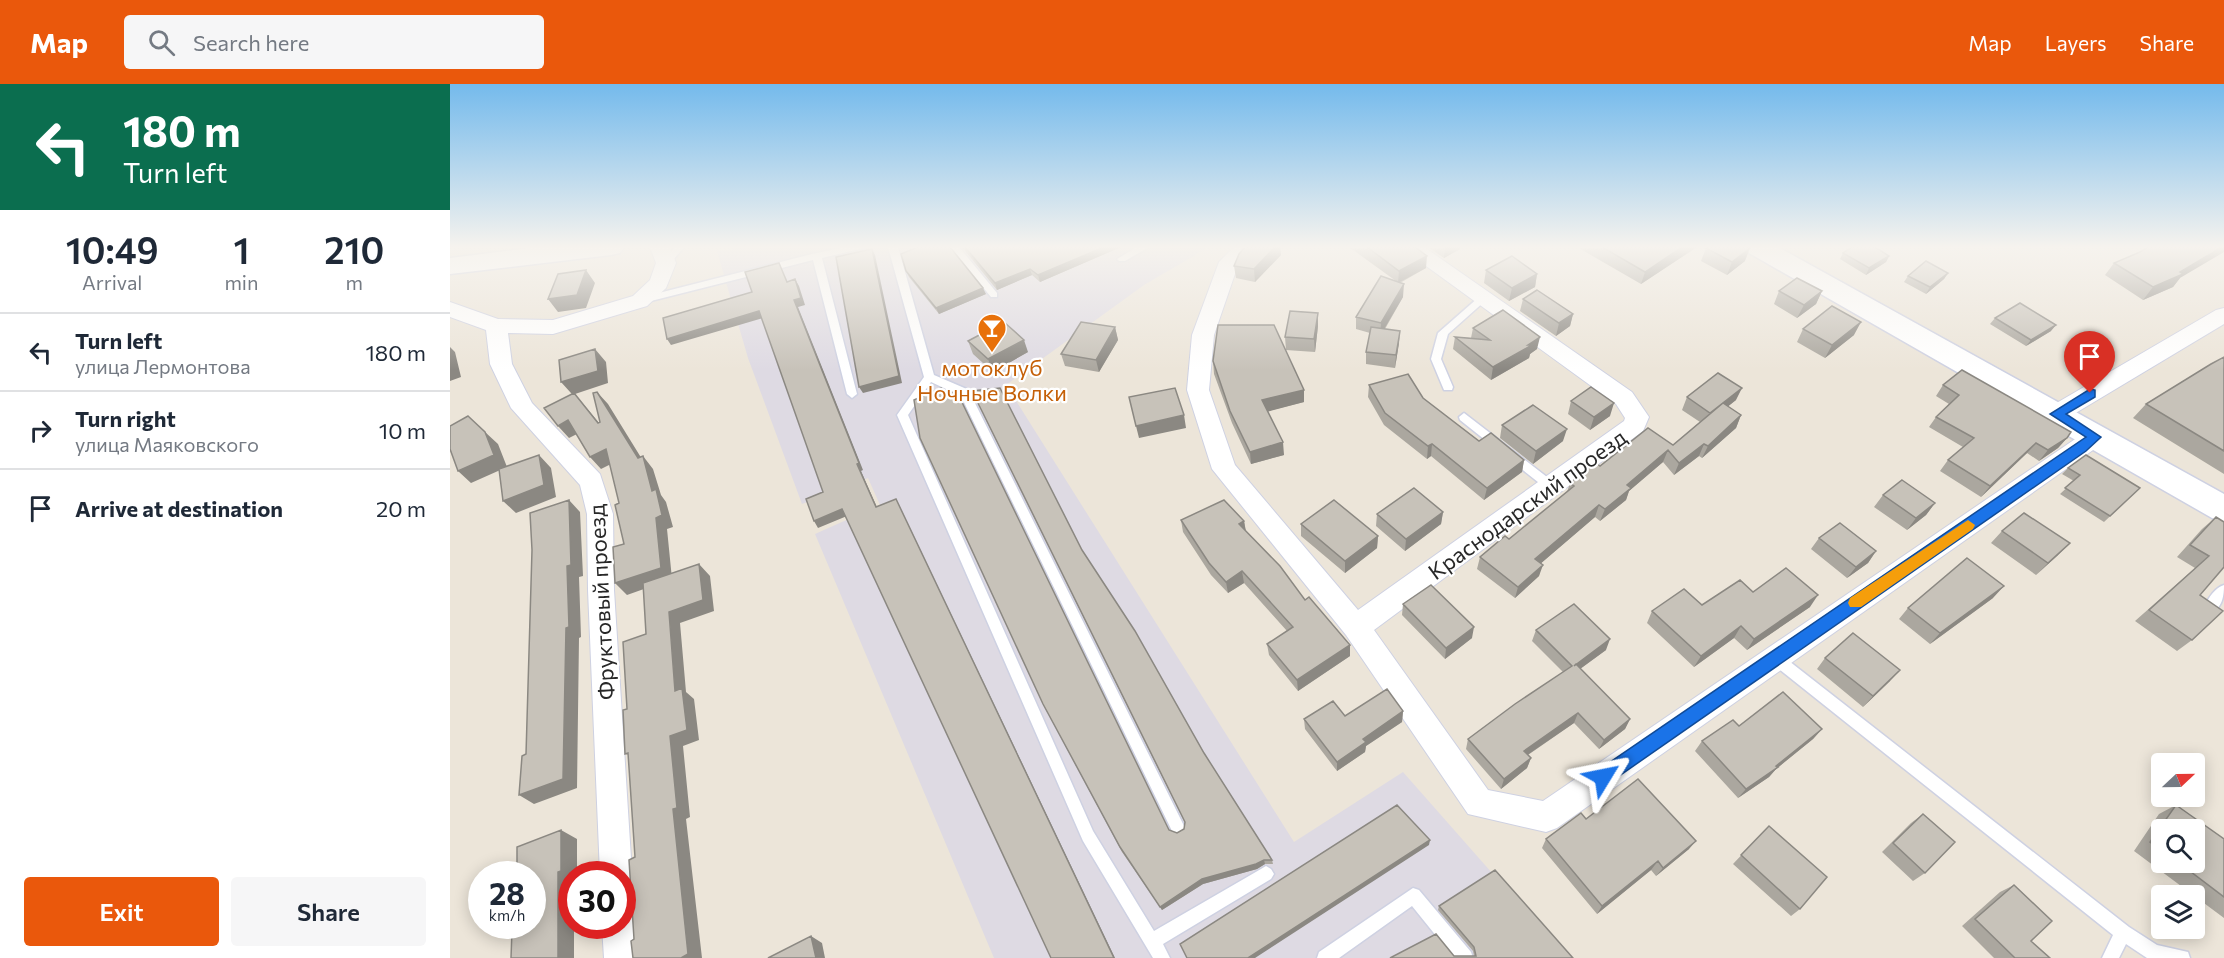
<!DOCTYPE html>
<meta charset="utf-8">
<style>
:root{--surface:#fff;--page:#f6f6f7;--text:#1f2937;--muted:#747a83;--line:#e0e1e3;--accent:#ea580c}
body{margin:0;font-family:Commissioner,sans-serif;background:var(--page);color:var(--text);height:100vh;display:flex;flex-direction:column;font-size:22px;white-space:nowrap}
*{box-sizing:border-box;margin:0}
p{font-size:20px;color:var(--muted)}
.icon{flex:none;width:33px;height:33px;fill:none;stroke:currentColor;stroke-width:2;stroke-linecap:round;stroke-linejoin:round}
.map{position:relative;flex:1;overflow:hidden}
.details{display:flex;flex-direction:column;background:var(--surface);width:450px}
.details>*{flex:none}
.hud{background:#0b6e4f;color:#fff;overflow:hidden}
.needle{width:39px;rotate:68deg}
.controls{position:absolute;left:1701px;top:669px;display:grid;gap:12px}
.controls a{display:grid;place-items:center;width:54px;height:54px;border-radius:6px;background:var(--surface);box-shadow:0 3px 15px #0003;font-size:30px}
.speed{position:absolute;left:18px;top:777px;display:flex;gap:12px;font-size:30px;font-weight:700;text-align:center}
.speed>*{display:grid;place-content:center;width:78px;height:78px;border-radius:50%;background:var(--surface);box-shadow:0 3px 15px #0003;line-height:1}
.speed small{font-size:15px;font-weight:400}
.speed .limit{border:9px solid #d22;background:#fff;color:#111}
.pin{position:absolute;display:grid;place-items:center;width:51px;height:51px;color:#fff;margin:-62px -26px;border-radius:50% 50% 50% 0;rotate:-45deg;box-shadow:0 0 6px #0007}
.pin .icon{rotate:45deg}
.me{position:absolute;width:66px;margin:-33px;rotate:55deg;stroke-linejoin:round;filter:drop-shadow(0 0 4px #0008)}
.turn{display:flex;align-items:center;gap:21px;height:126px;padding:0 24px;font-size:27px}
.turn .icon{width:78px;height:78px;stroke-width:2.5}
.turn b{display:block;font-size:42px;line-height:51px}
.eta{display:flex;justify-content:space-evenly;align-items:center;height:102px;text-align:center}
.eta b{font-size:36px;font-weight:600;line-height:42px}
.cta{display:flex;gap:12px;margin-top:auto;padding:12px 24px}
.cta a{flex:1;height:69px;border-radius:6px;background:var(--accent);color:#fff;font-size:24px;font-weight:600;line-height:69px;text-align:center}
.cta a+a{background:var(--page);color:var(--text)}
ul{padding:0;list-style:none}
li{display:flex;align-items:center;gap:18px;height:78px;padding:0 24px;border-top:2px solid var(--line)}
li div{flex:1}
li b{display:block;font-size:22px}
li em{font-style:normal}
header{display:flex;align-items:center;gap:36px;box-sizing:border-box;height:84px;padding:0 30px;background:var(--accent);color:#fff}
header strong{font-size:28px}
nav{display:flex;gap:33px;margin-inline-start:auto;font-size:21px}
.search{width:420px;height:54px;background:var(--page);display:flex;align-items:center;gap:15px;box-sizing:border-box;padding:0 21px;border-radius:6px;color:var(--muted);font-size:22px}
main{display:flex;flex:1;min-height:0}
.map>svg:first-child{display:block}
.industrial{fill:#dedae3}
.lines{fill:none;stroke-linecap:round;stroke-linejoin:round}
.lane-casing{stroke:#ced1e2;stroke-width:3}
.street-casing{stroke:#ced1e2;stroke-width:2}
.secondary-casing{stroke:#ced1e2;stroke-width:3}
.lane{fill:#fff;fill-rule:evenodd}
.street{fill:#fff;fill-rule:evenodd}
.secondary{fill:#fff;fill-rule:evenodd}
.wall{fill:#aba79f;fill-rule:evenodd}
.shaded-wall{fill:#8b8882}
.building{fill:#c7c2b9;stroke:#8b8882;stroke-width:1.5}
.route{fill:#1a73e8;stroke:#114b97;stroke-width:1.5}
.slow{fill:#f59e0b}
.labels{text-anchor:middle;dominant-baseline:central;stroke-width:4.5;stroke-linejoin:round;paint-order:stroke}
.food-label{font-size:22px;fill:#c56008;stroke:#fff}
.street-label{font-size:22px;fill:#282828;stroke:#fff}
</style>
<header>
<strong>Map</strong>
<div class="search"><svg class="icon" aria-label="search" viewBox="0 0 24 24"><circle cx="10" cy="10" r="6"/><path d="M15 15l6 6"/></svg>Search here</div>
<nav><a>Map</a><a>Layers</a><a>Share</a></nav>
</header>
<main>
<section class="details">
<div class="hud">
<div class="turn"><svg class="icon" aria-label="left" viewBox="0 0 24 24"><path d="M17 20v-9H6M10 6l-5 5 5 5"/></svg><div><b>180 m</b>Turn left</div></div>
</div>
<div class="eta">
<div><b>10:49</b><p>Arrival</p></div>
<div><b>1</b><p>min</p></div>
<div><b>210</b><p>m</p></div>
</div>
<ul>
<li><svg class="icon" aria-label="left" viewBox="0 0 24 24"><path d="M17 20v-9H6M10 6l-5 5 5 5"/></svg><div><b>Turn left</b><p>улица Лермонтова</p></div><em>180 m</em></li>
<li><svg class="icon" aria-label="right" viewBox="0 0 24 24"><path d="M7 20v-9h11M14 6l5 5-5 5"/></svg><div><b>Turn right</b><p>улица Маяковского</p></div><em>10 m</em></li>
<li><svg class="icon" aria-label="arrive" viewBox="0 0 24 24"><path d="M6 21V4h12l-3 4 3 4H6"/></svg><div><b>Arrive at destination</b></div><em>20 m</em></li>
</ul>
<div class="cta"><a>Exit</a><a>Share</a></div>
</section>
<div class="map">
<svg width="1774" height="874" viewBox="0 0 1774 874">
<rect width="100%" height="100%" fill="#ece5d9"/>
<path class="industrial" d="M298,163H759L694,201L556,301L844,758L953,688L1117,874H544L365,450L430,421L418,394L352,420L298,274L267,167Z"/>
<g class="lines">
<g class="lane-casing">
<path id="lane" d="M225,163H234L219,181H213V177Z
M397,163H418L372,174L407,310L402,314L397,310L363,176L193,219L188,216L193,213L362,170Z
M438,163H448L484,291L519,306L520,309L735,744L733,749L728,751L723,749L511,312L481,298L458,331L643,747L704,847L811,785L816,782L821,785L824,790L821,795L713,860L720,874H703L633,757L447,331L474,293Z
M500,163H509L547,209V213H541Z
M687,163H699L675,177H669L667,175Z
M1032,212L1035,213V217L998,250L991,275L1003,303L1002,306H994L981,275L988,249L1029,213Z
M1014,329L1106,400L1108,403L1106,406H1098L1010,336L1009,333Z
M1774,501C1774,512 1772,530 1756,526L1755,522C1758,514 1766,503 1774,501Z
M1325,568L1330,570L1679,843L1707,861L1738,868L1740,874H1697L1676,860L1669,874H1652L1663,851L1320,578L1318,574L1320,570Z
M963,804L969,806L1021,868L1023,874H1004L962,822L889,874H867L869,868Z"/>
</g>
<g class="street-casing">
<path id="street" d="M200,163H220L226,179L216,204L197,222L103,250L58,249L62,280L82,319L150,390L163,430L164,506L182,790L178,802L172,804V790H150L138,506L137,430L130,401L61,324L40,280L36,246L0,233V218L48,235L103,236L183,212L200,196L206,179Z
M784,163H807L788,181L764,251L759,306L785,381L908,526L1174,337L1175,334L1166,320L950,163H974L1182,308L1199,333L1193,347L924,546L1038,706L1093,717L1637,347L1645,344L1653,347L1657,353L1653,359L1107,744L1096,748L1018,730L896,551L762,385L737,306L742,251L769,178Z
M1774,224V240L1614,336L1606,338L1598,336L1594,330L1598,324L1766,226Z
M172,827L181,830L186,842L188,874H154L152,842H172Z"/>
</g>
<g class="secondary-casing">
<path id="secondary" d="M89,163H174L170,169L161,171L0,190V174Z
M1295,163H1328L1774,410V438L1762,434L1299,169Z"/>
</g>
<use href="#lane" class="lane"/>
<use href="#street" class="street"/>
<use href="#secondary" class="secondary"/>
</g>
<path class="wall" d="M512,163H671L590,198L582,191L547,206Z
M795,163H830L831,171L805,198L786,194L784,182Z
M899,163H965L976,184L950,199L953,213L935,245L949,259L945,284L916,280V268L920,249L906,245V233L946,197Z
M978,163H1010V165L994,174Z
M1127,163H1247L1191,200Z
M1256,164L1295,177L1277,191L1251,177Z
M1393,169L1439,172L1436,178L1416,191L1390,175Z
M1664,179L1730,194L1723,203L1693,216L1655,191Z
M1036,186L1087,190L1085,203L1059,217L1034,199Z
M456,187L536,210L489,230L459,193Z
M1498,189L1494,195L1476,210L1454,198L1458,192Z
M1329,207H1372L1366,220L1347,234L1324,220Z
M1073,215L1123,230L1120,242L1106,252L1070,227Z
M868,229V242L865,268L836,266L835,253Z
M1545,234L1601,247L1576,262L1540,240Z
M665,243L668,256L649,288L615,282L611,270Z
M1023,244L1087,265L1080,270L1079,274L1041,296L1003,265L1005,253L1021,254Z
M1353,245L1404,251L1375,274L1347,258Z
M518,257L578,268L543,288L523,270Z
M1774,273V390L1683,334L1696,320Z
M763,277L854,306V318L818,327L834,371L801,380L782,339L764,290Z
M919,301L973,314L1029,357L1074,376L1072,388L1034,416L981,372L977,375L934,341L918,313Z
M1493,301L1617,354L1608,364L1589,377L1577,369L1531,413L1490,387L1498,376L1513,363L1479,343L1486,333L1499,320L1486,312Z
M522,307L632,466L754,669L822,776L823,780H815L807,785L753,800L712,826L672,768L593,620L719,746L727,749L734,745L735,739Z
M1237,313L1286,316L1278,322L1291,331L1286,344L1252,374L1249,372L1224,391L1213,378L1179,407L1176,416L1150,437L1145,433L1091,479L1089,492L1065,514L1027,485L1030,473L1059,455L1117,408L1120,399L1150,382L1223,361L1250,338L1232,326Z
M1121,317L1160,332L1140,346L1118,330Z
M1052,341L1113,357L1083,380L1050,354Z
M1618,384L1690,404L1654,438L1610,410L1624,397L1612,390Z
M1433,411L1485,419L1476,431L1457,446L1424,423Z
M993,428L991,440L955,467L926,442L927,430Z
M1766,433L1774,438L1750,511L1742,556L1727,567L1685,537L1745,484L1727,473L1752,445Z
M731,436L794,437L796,447L855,516L900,572L848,607L819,571L817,560L837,547L794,499L778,509L761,491L733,448Z
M851,440L928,452L927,464L895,489L851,452Z
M1552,447L1608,471L1586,491L1541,459Z
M1369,454L1426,467L1418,479L1397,494L1361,465Z
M1303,508L1360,523L1297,566L1284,554L1244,583L1197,539L1202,527L1252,521Z
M1543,514L1480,560L1449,535L1458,524Z
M953,520L1022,554L995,575L952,531Z
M1086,546L1156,566L1130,585L1180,635L1175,645L1149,665L1124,639L1078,671L1081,674L1077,684L1051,705L1016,665L1018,655L1113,588L1082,557Z
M1375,574L1440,597L1413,623L1367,585Z
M953,627L952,638L916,662L915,668L887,687L855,645L854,635Z
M1289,642L1372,645L1363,655L1326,685L1319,693L1288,714L1245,667L1252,657Z
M1726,721L1774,755V834L1684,767L1709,730ZM1712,746L1744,778H1712Z
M1473,730L1475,789L1463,797L1432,768L1461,739Z
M1136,735L1239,765L1206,792L1201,786L1147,830L1092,764L1096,755Z
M1319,742L1350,825L1341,832L1283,780Z
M1564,801L1581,857L1600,874H1544L1512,842L1550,808Z
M989,822L1123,874L1004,872H1024L1023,867L988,826Z"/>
<path class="shaded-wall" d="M654,163H671L590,198L588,191Z
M825,163H830L831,171L805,198L804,185Z
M995,163H1010V165L994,174Z
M1232,163H1247L1191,200L1195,188Z
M1772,163H1774V168L1730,194L1723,203L1693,216L1703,203Z
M1300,164L1295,177L1277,191L1282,178Z
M422,165L425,171L452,299L413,309L409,303Z
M977,172L976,184L948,199L949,187Z
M1439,172L1436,178L1416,191L1419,184Z
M580,185L582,191L547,206L545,199Z
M136,186L145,199L136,224L108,228L98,215Z
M1498,189L1494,195L1476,210L1480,203Z
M1087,190L1085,203L1059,217L1062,204Z
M345,195L349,202L355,221L348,223L413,386L411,387L430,430L426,423L407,380L344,216Z
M954,200L953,213L930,252L931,239Z
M533,204L536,210L489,230L486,224Z
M1372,207L1366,220L1347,234L1354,221Z
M309,227L313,234L221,261L217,255Z
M868,229V242L865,268L864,255Z
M1123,230L1120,242L1106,252L1109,239Z
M1411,238L1404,251L1375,274L1382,261Z
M1606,241L1601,247L1576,262L1581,256Z
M665,243L668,256L649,288L646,276Z
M950,247L949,259L945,284L946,271Z
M1090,253L1087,265L1080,270L1079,274L1041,296L1043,283Z
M574,256L578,268L543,288L538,275Z
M0,263L5,268L11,293L0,297Z
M145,265L156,278L158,299L125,310L159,351L111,298Z
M1292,304L1286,316L1255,341L1260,329Z
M854,306V318L813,329L812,316Z
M147,308L158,320L195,380L193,372L203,385L211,411L216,418L223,443L217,445L222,495L177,511L165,499L202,407L188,374Z
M1164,319L1160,332L1140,346L1144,333Z
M734,331L736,344L689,354L686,342Z
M1291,331L1286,344L1252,374L1258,362Z
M118,336L129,349L119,354L108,342Z
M1117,345L1113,357L1083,380L1086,367Z
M35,348L48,360L57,383L21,399L8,387Z
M1617,354L1608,364L1589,377L1598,366Z
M833,358L834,371L801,380L800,368Z
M1586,359L1577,369L1531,413L1540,402Z
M982,360L981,372L977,375L978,362Z
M1254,360L1249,372L1224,391L1229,379Z
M156,365L167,377L151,385L140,373Z
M1218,366L1213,378L1179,407L1176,416L1150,437L1155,425L1177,401Z
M89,371L101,384L106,413L66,429L53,417Z
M1074,376L1072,388L1034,416L1037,404Z
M446,415L449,421L665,874H664Z
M119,416L130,428L133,492L129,493L131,553L129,554L127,704L84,720L69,711L117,482Z
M1485,419L1476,431L1457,446L1466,434Z
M1149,421L1145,433L1082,487L1085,475Z
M392,425L397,432L368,444L364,437Z
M993,428L991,440L955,467L956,455Z
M794,437L796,449L789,440Z
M928,452L927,464L895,489V477Z
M1620,459L1608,471L1586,491L1598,479Z
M1426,467L1418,479L1397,494L1406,483Z
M249,480L260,492L264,527L230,539L236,608L244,615L249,656L233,662L240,733L236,735L252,874H231L223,725L220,652L225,607L219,528Z
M1093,481L1089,492L1065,514L1068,503Z
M792,487L794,499L778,509L776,498Z
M1554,502L1543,514L1480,560L1490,549Z
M1368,511L1360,523L1297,566L1304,555Z
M1291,542L1284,554L1244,583L1251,572Z
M1024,543L1022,554L995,575L996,564Z
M1160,555L1156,566L1119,593L1124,582Z
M900,561V572L848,607L847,596Z
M1450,586L1440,597L1413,623L1423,612Z
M953,627L952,638L916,662L915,668L887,687V678L913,655Z
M1128,629L1124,639L1070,676L1074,667Z
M1180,635L1175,645L1149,665L1154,656Z
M1372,645L1363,655L1326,685L1319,693L1288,714L1296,705Z
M1081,674L1077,684L1051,705L1054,695Z
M111,746L127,755V790H122V842H124V874H108V788Z
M980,756L979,761L805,874H798Z
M1246,757L1239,765L1206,792L1213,784Z
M814,776L815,780L807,785L753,800L712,826L710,823L752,795Z
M1208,777L1201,786L1147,830L1152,822Z
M361,852L372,859L375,874H366Z"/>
<path class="building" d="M468,163H500L533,204L486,224L456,187L451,170Z
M515,163H654L588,191L580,185L545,199Z
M795,163H825L804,185L784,182L789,170Z
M917,163H965L977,172L949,187Z
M1152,163H1232L1195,188Z
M1256,163H1298L1300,164L1282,178L1256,164Z
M1402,163H1425L1439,172L1419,184L1393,169Z
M1698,163H1772L1730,188L1733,190L1703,203L1664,179L1690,168Z
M422,165L449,292L409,303L386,173Z
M1062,172L1087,190L1062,204L1036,186Z
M1476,177L1498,189L1480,203L1458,192Z
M329,179L337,198L345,195L351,214L344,216L409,379L407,380L426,423L446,415L664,874H601L392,425L364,437L356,415L373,408L309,227L217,255L213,234L302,208L295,188Z
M136,186L127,211L98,215L108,190Z
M931,192L954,200L931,239L906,233Z
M1347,194L1372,207L1354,221L1329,207Z
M1087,206L1123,230L1109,239L1073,215Z
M1570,219L1606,241L1581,256L1545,234Z
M1382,222L1411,238L1382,261L1353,245Z
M1053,226L1090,253L1078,261H1082L1043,283L1005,253L1040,256L1023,244Z
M840,227L868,229L864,255L835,253Z
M554,238L574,256L538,275L518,257Z
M631,238L665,243L646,276L611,270Z
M768,241H824L854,306L812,316L833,358L800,368L780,327L763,277Z
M921,243L950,247L946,271L916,268Z
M145,265L148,287L111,298L109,276Z
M1774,273V367L1696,320L1761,280Z
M1512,286L1621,348L1617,354L1598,366L1586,359L1540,402L1498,376L1524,354L1486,333L1509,311L1493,301Z
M1268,289L1292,304L1260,329L1237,313Z
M958,290L973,314L1029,357L1041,349L1074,376L1037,404L982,360L978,362L935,329L919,301Z
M1141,303L1164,319L1144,333L1121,317Z
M491,304L493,309L507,308L719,746L727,749L734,745L735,738L522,307L550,304L632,466L685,547L754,669L822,776H814L806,780L752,795L710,823L670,763L593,620L470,354L464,316Z
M725,304L734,331L686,342L679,313Z
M147,308L188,374L193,372L202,407L206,405L212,431L206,434L211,484L165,499L163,463L174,460L165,421L169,419L156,365L140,373L118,336L108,342L94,324L124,309L148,339L150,338L143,309Z
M1273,319L1291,331L1258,362L1254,360L1229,379L1218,366L1177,401L1181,404L1155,425L1149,421L1085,475L1093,481L1068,503L1030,473L1055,452L1059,455L1124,402L1120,399L1146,379L1150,382L1198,344L1223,361Z
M1083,321L1117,345L1086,367L1052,341Z
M18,332L35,348L44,371L8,387L0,365V342Z
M89,371L94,401L53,417L49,385Z
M1636,371L1690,404L1660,432L1615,404L1630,391L1618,384Z
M1452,396L1485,419L1466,434L1433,411Z
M964,404L993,428L956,455L927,430Z
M119,416L121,481L117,482L119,543L116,544L113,695L69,711L72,672L76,670L82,466L80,429Z
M774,416L794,437L789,440L830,482L855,516L859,513L900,561L847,596L817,560L843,543L792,487L776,498L759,479L731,436Z
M884,416L928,452L895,477L851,440Z
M1574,429L1620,459L1598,479L1552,447Z
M1766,433L1774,438V483L1750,511L1773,527L1742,556L1699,526L1759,472L1740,461Z
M1390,439L1426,467L1406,483L1369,454Z
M1517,474L1554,502L1490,549L1458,524Z
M249,480L253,516L219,528L225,607L232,604L237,646L220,652L227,724L223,725L238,870L231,874H183L181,857L184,855L179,776L185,773L178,669L175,670L173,626L177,625L173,558L196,550L193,499Z
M1336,484L1368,511L1304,555L1291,542L1251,572L1202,527L1234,505L1252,521L1290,496L1303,508Z
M981,501L1024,543L996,564L953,520Z
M1124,520L1160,555L1124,582L1126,580L1180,635L1154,656L1128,629L1074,667L1081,674L1054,695L1018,655L1065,620L1122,582L1086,546Z
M1403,549L1450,586L1423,612L1375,574Z
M937,605L953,627L913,655L916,658L887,678L854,635L883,617L895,632Z
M1333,608L1372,645L1326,682L1328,683L1296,705L1252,657L1283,636L1289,642Z
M1188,695L1246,757L1213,784L1208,777L1152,822L1096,755L1131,729L1136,735Z
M947,721L980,756L798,874H737L730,860Z
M1726,721L1774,755V813L1728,778H1744V746H1712V767L1700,758Z
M1473,730L1505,758L1475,789L1443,759Z
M1319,742L1377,793L1350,825L1291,771Z
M111,746V787L108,788V874H61L62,846L66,845V842H82V790H67V763Z
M1045,786L1123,874H940L986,850L1004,872H1026L1024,863L989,822Z
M1564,801L1602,837L1581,857L1600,874H1565L1525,835Z
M361,852L366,874H318Z"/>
<linearGradient id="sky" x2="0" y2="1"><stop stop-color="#74baec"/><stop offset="0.57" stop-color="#f6f3ee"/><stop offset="1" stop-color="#f6f3ee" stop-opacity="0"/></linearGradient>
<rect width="1774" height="286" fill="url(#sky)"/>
<path class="route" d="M1640,305L1645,306V313L1616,330L1651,353L1636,367L1159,699L1153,701L1147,699L1145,693L1147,687L1636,353L1600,330Z"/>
<path class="slow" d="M1518,436L1525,441L1523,445L1411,523H1400L1398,519L1400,514Z"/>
<defs>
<g id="bar-pin" transform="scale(1.5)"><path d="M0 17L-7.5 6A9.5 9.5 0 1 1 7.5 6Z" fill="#e8710a" stroke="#fff"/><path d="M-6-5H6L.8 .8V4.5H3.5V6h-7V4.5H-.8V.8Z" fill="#fff"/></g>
</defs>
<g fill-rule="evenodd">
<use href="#bar-pin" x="542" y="244"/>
</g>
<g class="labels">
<g class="food-label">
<text x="542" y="283">мотоклуб<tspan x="542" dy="25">Ночные Волки</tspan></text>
</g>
<g class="street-label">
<text transform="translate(1077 420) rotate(-36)">Краснодарский проезд</text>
<text transform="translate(151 518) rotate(-93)">Фруктовый проезд</text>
</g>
</g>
</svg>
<div class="controls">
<a><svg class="needle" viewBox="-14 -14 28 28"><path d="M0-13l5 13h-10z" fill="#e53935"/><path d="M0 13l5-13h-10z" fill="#747a83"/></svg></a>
<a><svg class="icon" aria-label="search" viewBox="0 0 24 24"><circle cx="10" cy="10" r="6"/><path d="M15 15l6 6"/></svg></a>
<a><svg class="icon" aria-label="layers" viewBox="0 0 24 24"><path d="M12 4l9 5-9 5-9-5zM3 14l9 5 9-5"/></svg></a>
</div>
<div class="speed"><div>28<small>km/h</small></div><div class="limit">30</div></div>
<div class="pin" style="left:1640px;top:309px;background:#d93025"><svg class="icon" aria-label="arrive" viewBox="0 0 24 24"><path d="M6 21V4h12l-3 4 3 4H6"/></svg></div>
<svg class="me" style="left:1153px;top:693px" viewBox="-20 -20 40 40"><path d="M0-17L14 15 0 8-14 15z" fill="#1a73e8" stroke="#fff" stroke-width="4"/></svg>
</div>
</main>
